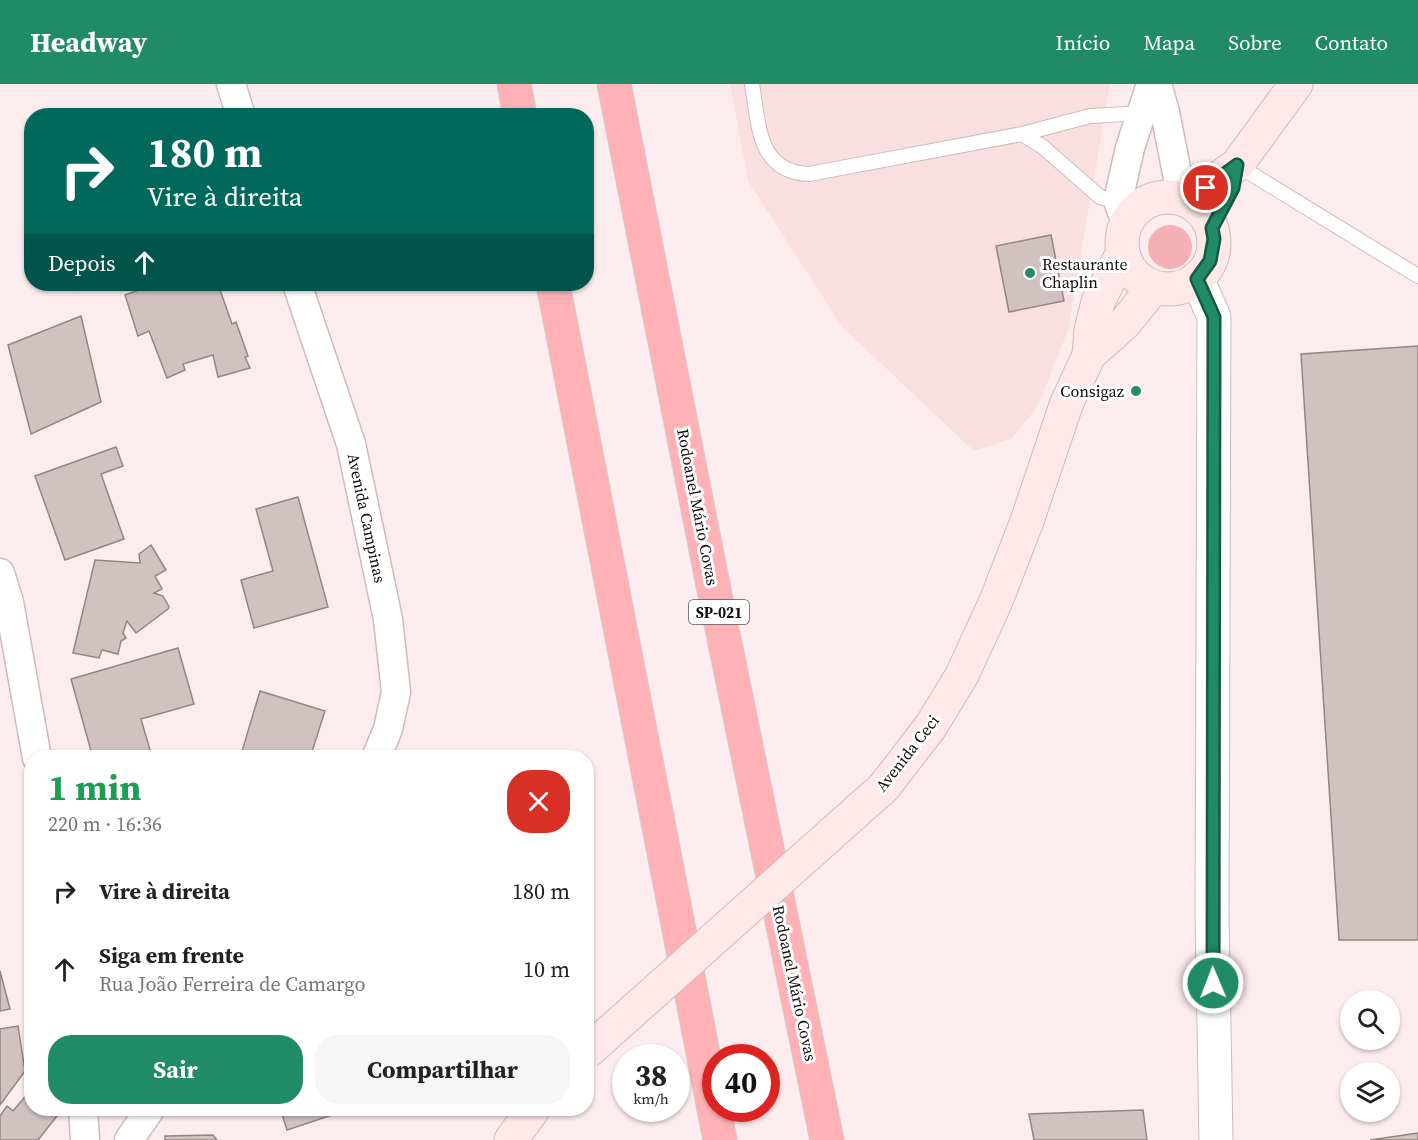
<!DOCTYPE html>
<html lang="pt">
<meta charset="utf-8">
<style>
:root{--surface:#fff;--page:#f6f6f6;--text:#222;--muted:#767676;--accent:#218a67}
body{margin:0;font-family:"Source Serif 4",serif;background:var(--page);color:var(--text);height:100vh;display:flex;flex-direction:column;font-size:22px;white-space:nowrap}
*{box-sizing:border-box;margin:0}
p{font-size:20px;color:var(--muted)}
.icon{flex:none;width:33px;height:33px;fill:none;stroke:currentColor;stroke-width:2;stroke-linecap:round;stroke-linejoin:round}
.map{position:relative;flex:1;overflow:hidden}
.details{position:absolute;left:24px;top:666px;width:570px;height:366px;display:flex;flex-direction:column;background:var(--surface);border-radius:24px;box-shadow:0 2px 4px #0004}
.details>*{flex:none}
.guide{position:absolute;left:24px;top:24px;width:570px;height:183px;border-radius:24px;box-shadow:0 2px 4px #0004;background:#00695c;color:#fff;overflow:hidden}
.controls{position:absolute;left:1340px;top:906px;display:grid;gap:12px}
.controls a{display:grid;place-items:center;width:60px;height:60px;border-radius:50%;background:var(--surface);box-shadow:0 2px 4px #0004;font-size:30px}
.speed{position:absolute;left:612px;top:960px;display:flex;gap:12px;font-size:30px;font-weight:700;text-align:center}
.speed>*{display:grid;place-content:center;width:78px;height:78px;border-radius:50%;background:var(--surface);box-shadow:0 2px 4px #0004;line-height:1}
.speed small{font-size:15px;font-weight:400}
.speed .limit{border:9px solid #d22;background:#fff;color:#111}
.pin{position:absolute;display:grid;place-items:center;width:51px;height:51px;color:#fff;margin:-26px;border:3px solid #fff;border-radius:50%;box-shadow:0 2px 6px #0007}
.me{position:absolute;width:66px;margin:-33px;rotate:359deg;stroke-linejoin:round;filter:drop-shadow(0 0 4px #0008)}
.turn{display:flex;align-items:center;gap:21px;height:126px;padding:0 24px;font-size:27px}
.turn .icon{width:78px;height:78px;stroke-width:2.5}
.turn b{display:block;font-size:42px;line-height:51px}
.then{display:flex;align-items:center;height:57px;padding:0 24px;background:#0003;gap:12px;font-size:22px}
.round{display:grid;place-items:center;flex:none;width:63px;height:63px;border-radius:24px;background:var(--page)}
.head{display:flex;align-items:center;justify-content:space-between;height:102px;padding:0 24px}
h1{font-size:36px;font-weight:700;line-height:45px;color:#1e9e55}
.primary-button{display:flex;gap:12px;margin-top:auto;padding:12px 24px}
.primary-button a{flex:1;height:69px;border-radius:24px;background:var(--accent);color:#fff;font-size:24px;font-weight:700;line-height:69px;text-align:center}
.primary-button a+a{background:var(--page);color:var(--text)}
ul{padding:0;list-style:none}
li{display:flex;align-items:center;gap:18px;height:78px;padding:0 24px}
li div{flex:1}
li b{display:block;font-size:22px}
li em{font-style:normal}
header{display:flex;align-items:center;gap:36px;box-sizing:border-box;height:84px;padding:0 30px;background:var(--accent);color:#fff}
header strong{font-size:28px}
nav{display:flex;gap:33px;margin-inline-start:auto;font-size:21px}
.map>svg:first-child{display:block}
.built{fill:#f9dfe0}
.green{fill:#f4b0b4}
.building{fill:#d1c1c1;stroke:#948585;stroke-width:1.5}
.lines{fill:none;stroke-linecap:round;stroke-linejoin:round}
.service-casing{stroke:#ccbcbc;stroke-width:16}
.minor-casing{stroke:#ccbcbc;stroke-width:31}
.tertiary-casing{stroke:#ccbcbc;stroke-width:35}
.secondary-casing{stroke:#ccbcbc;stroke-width:35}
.motorway-casing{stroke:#cfcece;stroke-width:35}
.service{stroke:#fff;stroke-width:14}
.minor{stroke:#fff;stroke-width:28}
.tertiary{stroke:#fff;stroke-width:33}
.secondary{stroke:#ffe8e9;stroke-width:33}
.motorway{stroke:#ffb1b6;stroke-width:33}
.secondary-bridge-casing{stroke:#ccbcbc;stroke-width:35;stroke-linecap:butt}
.secondary-bridge{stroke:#ffe8e9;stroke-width:33}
.route-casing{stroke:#155a43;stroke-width:15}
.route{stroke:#218a67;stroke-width:10}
.poi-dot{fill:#218a67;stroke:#fff;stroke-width:2}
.labels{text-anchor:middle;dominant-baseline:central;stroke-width:6;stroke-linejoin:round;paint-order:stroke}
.shield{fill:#fff;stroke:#585555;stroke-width:1.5}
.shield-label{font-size:15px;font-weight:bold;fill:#110c0c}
.poi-label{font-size:16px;fill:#110c0c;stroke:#fff;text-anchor:start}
.street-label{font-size:16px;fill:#110c0c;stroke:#fff}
</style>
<header>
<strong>Headway</strong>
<nav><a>Início</a><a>Mapa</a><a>Sobre</a><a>Contato</a></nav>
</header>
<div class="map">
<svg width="1418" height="1056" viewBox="0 0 1418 1056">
<rect width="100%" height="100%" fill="#fdeced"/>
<path class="built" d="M730,0H1110L1068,246L1038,322L1012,354L974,367L843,244L748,97Z"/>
<path class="green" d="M1148 163a22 22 0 1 1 44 0a22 22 0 1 1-44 0Z"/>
<path class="building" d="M1051,151L1064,217L1009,228L996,162Z
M155,200H218L232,240L236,238L248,272L245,273L250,284L218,293L213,271L183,280L185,286L167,294L149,247L138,252L125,211Z
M81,232L101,318L31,350L8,261Z
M1418,262V856H1339L1301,270Z
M116,363L123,382L101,390L124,455L65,476L35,392Z
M298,413L328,523L254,544L241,496L273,487L256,425Z
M151,461L166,486L155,492L162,505L154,509L163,512L169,523L168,525L136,549L127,537L123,549L126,554L121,557L118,570L102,566L99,574L73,569L95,476L140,479L139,470Z
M178,564L194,620L141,635L152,673L93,674L71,595Z
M260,607L325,627L310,674H240Z
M0,887L10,925L0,927Z
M18,942L25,987L0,1021V945Z
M28,1009L32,1012V1024H47L57,1032L38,1056H0V1032L7,1022L13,1027Z
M280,1024H344V1027L287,1046Z
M1143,1026L1147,1056H1034L1029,1030Z
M1418,1049V1056H1370Z
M213,1051L217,1056H165V1052Z"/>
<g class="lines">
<g class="service-casing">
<path id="service" d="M752,0C759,40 757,88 809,90L1022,50L1090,32L1145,29
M1022,50L1043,63L1100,113L1118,117
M1237,81L1418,192"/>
</g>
<g class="minor-casing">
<path id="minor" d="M231,0L241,32
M1157,0L1165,28L1182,115
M1126,139L1118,117L1130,64L1151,0
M297,200L351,360L388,535L396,608L388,645L376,674
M0,489L9,518L37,674
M83,1024L85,1056
M129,1056L151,1024"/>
</g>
<g class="tertiary-casing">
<path id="tertiary" d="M1197,194L1214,233L1212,829L1216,1056"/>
</g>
<g class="secondary-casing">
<path id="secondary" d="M1122 159a46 46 0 1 1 92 0a46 46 0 1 1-92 0Z
M1195,121L1206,103L1237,81L1296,0
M1089,271L1124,240L1154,203
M884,703L931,642L962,591L996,517L1027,437L1066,321L1089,271L1091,246L1098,218L1123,168
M511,1056L534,1024"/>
</g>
<g class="motorway-casing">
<path id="motorway" d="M514,0L520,32
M614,0L712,496L827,1056
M553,200L720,1056"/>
</g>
<use href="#service" class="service"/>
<use href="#minor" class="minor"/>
<use href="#tertiary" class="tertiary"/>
<use href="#secondary" class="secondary"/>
<use href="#motorway" class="motorway"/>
<g class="secondary-bridge-casing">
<path id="secondary-bridge" d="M586,969L884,703"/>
</g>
<use href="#secondary-bridge" class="secondary-bridge"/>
</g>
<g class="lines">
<g class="route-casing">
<path id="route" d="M1206,104L1237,81L1233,104L1212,144L1214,155L1210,177L1197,195L1214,233L1213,899"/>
</g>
<use href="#route" class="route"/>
</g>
<g class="poi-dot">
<circle cx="1030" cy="189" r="6"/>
<circle cx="1136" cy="307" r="6"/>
</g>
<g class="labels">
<rect class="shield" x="689" y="516" width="60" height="24" rx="4.5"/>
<g class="shield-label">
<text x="719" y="528">SP-021</text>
</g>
<g class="poi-label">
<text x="1042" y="180">Restaurante<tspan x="1042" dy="18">Chaplin</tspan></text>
<text x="1124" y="307" text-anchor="end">Consigaz</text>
</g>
<g class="street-label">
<text transform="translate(698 423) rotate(79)">Rodoanel Mário Covas</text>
<text transform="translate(367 434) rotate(78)">Avenida Campinas</text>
<text transform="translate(907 669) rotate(-52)">Avenida Ceci</text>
<text transform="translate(795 899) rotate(78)">Rodoanel Mário Covas</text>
</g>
</g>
</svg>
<div class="controls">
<a><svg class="icon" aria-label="search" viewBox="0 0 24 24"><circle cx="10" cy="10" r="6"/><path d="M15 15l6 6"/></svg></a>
<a><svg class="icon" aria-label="layers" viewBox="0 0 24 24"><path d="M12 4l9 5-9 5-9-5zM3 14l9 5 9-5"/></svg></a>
</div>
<div class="speed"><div>38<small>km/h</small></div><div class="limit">40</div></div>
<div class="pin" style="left:1206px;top:104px;background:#d93025"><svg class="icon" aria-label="arrive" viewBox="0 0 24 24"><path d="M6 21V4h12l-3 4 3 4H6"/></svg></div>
<svg class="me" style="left:1213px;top:899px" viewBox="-20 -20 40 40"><circle r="17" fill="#218a67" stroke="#fff" stroke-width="3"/><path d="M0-11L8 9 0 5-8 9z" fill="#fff"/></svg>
<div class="guide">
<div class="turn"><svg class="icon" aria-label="right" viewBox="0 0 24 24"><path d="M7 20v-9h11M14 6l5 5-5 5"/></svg><div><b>180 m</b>Vire à direita</div></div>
<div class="then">Depois<svg class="icon" aria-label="ahead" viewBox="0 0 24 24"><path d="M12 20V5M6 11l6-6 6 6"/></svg></div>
</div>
<section class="details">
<div class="head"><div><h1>1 min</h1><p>220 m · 16:36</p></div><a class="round" style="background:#d93025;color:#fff"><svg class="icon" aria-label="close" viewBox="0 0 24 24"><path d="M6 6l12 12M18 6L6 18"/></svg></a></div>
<ul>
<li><svg class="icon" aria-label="right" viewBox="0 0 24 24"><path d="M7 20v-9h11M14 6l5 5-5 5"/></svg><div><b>Vire à direita</b></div><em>180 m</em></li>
<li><svg class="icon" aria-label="ahead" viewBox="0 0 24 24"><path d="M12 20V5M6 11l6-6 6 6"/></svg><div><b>Siga em frente</b><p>Rua João Ferreira de Camargo</p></div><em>10 m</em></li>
</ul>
<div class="primary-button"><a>Sair</a><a>Compartilhar</a></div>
</section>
</div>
